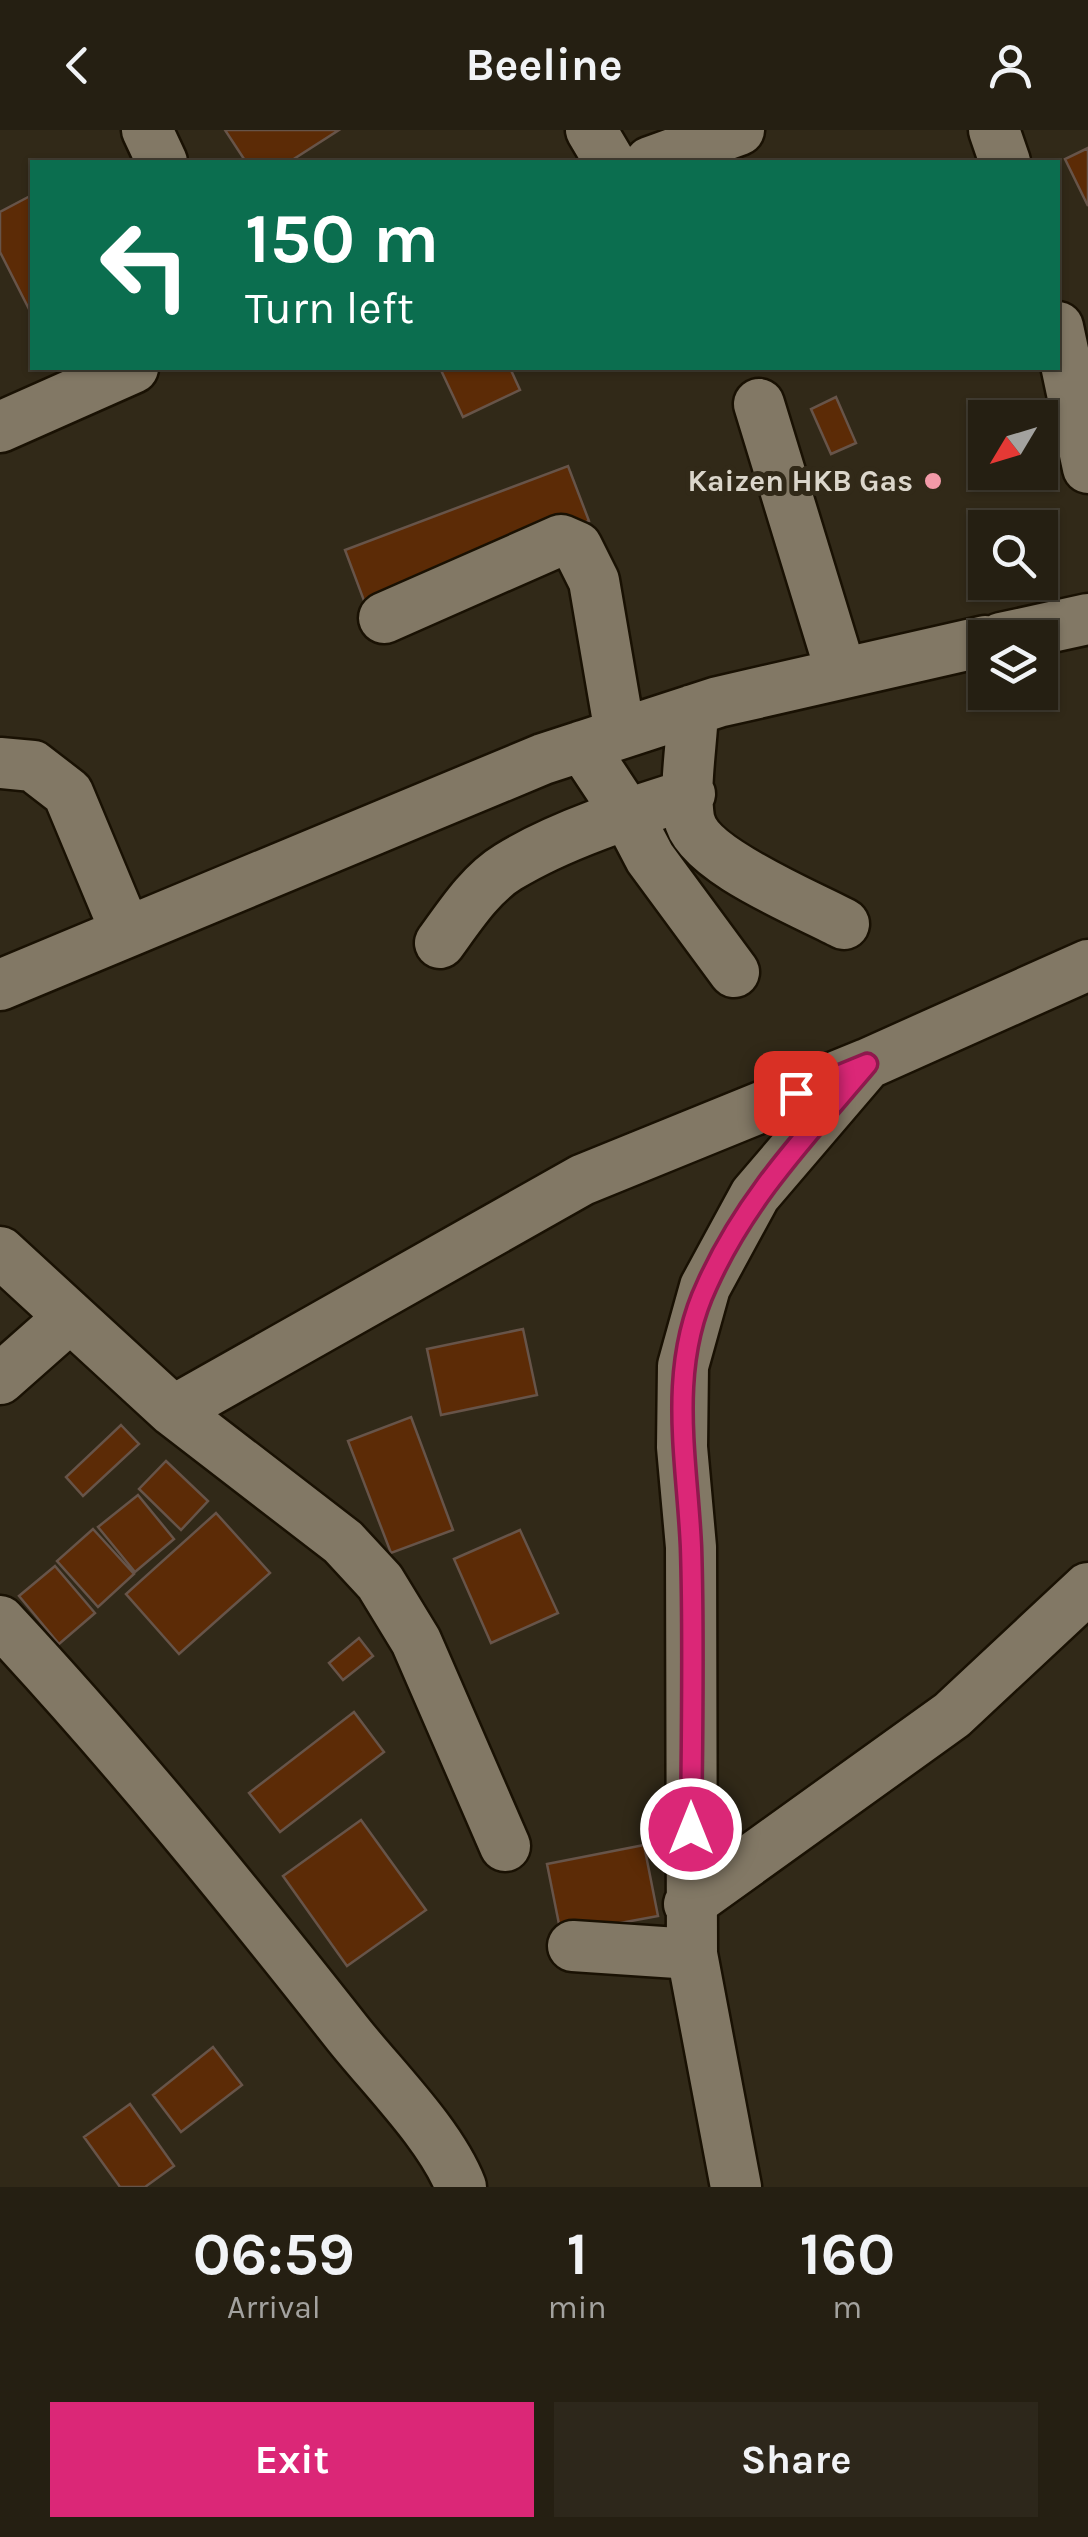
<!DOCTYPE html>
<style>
:root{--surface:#251f12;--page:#2d271b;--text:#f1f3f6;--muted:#a3a29f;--line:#423d32;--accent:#db2777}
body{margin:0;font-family:Karla,sans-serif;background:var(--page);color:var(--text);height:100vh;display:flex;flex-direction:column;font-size:38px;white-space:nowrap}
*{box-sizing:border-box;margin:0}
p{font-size:32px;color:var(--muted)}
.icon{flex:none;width:55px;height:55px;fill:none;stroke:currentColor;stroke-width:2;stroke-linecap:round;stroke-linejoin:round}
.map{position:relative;height:2057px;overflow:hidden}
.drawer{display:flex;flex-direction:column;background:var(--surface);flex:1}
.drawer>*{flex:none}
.hud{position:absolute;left:30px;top:30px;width:1030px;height:210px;border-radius:0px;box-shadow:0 2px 8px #0004,0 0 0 2px var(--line);background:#0b6e4f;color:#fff;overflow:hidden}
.needle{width:65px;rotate:232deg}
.controls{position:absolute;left:968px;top:270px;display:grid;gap:20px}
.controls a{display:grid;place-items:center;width:90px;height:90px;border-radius:0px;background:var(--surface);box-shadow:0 2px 8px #0004,0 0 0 2px var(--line);font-size:50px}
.pin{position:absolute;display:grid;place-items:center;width:85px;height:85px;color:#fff;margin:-42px;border-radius:20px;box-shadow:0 5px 15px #0006}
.me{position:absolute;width:110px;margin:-55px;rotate:0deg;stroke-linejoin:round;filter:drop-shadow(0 0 8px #0008)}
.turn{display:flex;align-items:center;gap:35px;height:210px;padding:0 50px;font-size:45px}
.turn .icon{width:130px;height:130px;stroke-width:2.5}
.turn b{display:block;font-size:70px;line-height:85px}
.eta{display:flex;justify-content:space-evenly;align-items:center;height:170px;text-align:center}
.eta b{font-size:60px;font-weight:700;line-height:70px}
.action{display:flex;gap:20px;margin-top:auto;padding:20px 50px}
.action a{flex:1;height:115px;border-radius:0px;background:var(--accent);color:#fff;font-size:40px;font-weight:700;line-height:115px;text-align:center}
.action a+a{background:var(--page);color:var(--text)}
header{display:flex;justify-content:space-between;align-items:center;height:130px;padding:0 50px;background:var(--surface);font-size:45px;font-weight:700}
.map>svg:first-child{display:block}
.building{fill:#5c2b06;stroke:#675449;stroke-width:2.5}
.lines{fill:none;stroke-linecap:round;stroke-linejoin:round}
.minor-casing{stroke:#191103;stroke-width:55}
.minor{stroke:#827865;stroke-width:50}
.route-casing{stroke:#8e194d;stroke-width:25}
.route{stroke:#db2777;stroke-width:18}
.poi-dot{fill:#f39aa8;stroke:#312918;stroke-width:4}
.labels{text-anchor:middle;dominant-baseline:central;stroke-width:10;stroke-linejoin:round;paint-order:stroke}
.poi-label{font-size:30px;font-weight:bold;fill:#dbd6cb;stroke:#312918;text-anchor:end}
</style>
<header><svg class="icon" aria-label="back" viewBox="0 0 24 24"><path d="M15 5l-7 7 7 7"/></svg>Beeline<svg class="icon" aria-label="person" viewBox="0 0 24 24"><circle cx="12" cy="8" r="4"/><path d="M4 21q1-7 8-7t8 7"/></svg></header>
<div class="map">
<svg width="1088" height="2057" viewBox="0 0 1088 2057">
<rect width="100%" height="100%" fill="#312918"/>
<path class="building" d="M225,0H339L289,32H246Z
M1088,18V76L1065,29Z
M32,65V185L0,122V82Z
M440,238H510L520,260L463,287Z
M836,267L856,313L831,324L811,279Z
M568,336L589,391L366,476L345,420Z
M523,1199L537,1265L441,1285L427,1219Z
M411,1287L453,1400L391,1423L348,1311Z
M121,1295L139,1314L83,1366L66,1347Z
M166,1331L208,1371L181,1400L139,1359Z
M138,1365L174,1409L135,1442L98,1397Z
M216,1383L270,1443L179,1524L126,1464Z
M93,1399L134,1444L98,1477L57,1431Z
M520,1400L558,1483L491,1513L454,1429Z
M55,1436L95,1483L59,1514L19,1466Z
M359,1508L373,1526L343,1550L329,1533Z
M354,1582L384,1622L280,1702L249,1663Z
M361,1690L426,1780L347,1836L283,1746Z
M644,1715L658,1786L561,1804L547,1734Z
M213,1917L242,1955L181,2002L153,1965Z
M130,1974L174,2036L145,2057H120L84,2007Z"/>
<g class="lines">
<g class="minor-casing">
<path id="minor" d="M147,0L162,32
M591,0L610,32
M994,0L1005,32
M650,32L739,0
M1058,197L1088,338
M759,274L841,542
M0,297L133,238
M384,488L561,410L577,417L594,451L620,603
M1001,508L1088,489
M693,580C692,613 684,655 689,688C696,730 807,774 844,794
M582,616L627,684L650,728L734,842
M0,633L33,636L68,663L126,802
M440,813C459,787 480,754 508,737C560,705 632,682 690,664
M0,855L543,629L718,572L985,511
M0,1122L173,1281L343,1412L380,1452L416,1511L505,1716
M0,1249L69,1188
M173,1281L582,1050L867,934L1088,835
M0,1491C123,1623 236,1762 348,1904C383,1948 441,2005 461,2057
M689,1774L952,1585L1088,1458
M573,1816L692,1824
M736,2057L692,1824L691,1417L682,1317L683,1236L705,1157L755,1065L867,934"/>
</g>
<use href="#minor" class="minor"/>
</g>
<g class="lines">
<g class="route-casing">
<path id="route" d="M691,1699C692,1605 694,1510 691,1417C687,1328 667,1240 707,1155C746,1068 806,1006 867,934L796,963"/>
</g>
<use href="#route" class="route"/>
</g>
<circle class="poi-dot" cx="933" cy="351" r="10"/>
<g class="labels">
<g class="poi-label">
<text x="913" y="351">Kaizen HKB Gas</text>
</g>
</g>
</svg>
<div class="controls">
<a><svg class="needle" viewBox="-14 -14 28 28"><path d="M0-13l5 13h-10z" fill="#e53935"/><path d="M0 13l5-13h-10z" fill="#a3a29f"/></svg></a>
<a><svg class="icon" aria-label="search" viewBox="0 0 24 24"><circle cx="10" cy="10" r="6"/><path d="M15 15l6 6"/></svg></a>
<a><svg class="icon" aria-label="layers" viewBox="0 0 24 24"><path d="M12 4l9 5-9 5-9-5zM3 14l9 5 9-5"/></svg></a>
</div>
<div class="pin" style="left:796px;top:963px;background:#d93025"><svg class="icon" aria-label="arrive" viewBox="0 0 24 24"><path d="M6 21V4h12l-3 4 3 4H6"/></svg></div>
<svg class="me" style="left:691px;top:1699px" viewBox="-20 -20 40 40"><circle r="17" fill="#db2777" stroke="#fff" stroke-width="3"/><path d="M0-11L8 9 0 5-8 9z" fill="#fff"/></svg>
<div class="hud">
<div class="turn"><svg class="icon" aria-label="left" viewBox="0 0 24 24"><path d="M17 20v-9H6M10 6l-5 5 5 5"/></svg><div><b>150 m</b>Turn left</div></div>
</div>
</div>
<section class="drawer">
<div class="eta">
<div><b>06:59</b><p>Arrival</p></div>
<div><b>1</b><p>min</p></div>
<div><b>160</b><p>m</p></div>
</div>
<div class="action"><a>Exit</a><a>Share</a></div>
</section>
